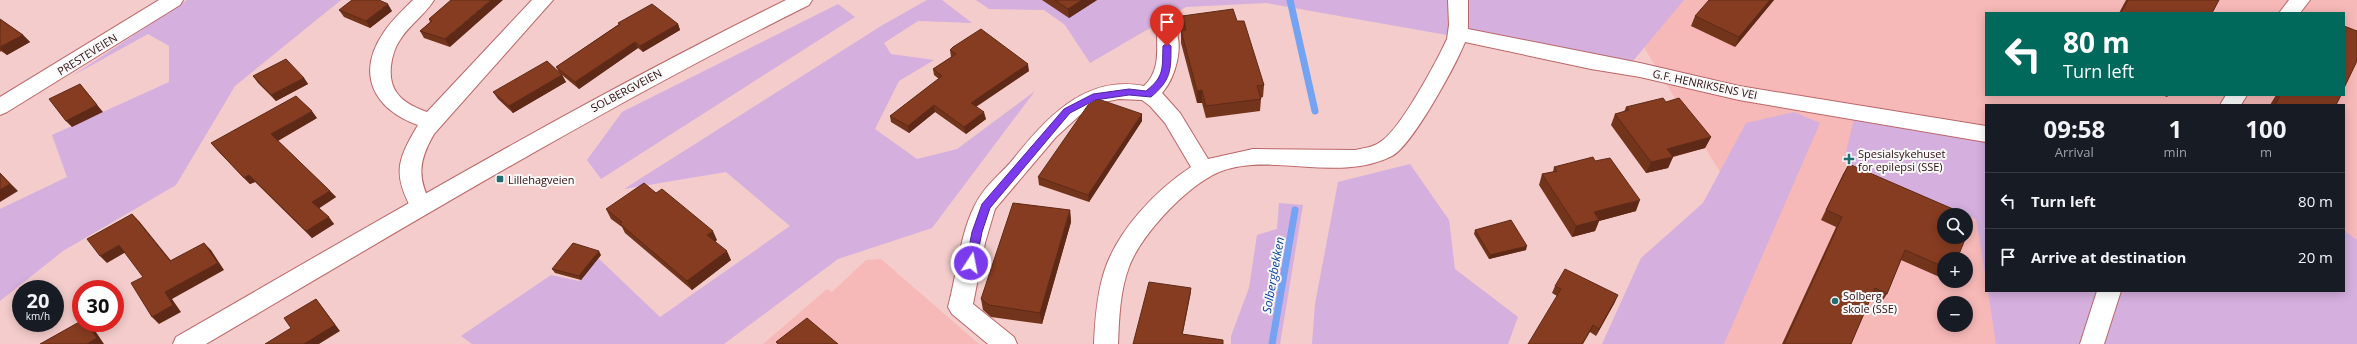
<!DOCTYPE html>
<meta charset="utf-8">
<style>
:root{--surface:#171b24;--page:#20242c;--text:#f1f3f6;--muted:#9ea1a6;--line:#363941}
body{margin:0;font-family:"Open Sans",sans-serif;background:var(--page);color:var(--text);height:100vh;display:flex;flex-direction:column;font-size:15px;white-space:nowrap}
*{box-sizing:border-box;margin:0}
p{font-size:13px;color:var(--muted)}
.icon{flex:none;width:22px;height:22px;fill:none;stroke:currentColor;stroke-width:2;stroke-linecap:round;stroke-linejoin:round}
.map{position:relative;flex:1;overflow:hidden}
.details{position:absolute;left:1985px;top:104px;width:360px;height:188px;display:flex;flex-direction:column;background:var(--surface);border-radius:0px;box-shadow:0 2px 10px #0003}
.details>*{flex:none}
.guide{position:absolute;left:1985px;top:12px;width:360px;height:84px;border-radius:0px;box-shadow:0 2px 10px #0003;background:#00695c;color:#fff;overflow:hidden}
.fabs{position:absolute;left:1937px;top:208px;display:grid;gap:8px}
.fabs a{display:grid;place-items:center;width:36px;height:36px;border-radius:50%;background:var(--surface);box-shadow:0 2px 10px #0003;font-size:20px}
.speed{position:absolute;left:12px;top:280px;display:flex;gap:8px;font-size:20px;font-weight:700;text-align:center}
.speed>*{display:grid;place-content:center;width:52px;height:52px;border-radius:50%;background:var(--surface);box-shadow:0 2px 10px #0003;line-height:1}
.speed small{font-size:10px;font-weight:400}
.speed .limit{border:6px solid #d22;background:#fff;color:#111}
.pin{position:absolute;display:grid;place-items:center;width:34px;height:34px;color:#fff;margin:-41px -17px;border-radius:50% 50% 50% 0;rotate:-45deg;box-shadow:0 0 4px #0007}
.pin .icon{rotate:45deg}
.me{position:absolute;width:44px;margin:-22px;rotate:11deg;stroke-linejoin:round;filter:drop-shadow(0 0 3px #0008)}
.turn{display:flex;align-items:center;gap:14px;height:84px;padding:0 12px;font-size:18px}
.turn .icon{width:52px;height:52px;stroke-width:2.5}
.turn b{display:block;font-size:28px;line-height:34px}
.eta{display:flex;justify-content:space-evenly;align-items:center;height:68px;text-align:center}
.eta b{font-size:24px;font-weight:700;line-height:28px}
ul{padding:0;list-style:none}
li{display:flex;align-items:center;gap:12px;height:56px;padding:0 12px;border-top:1px solid var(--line)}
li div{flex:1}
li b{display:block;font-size:15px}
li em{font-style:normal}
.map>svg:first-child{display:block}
.built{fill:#f7b9b8;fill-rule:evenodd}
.green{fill:#d5afde}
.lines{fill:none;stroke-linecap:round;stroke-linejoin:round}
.stream{stroke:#73a3f2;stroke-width:7}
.street-casing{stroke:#bb6667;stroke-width:2}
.secondary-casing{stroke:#bb6667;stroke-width:2}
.street{fill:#fff;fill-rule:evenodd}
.secondary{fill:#fff;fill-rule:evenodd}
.wall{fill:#73341c}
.shaded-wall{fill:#5e2a17}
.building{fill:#863c21;stroke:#5e2a17}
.route{fill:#7c3aed;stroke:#51269a}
.poi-dot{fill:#226d71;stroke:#f8f8f8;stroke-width:1.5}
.labels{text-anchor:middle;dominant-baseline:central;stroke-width:4;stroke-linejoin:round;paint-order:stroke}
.street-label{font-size:11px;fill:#2f0e10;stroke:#f8f8f8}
.poi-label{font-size:11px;fill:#2f0e10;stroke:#f8f8f8;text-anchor:start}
.water-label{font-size:12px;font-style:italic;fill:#09439d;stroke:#f8f8f8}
</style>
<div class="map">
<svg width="2357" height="344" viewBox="0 0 2357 344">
<rect width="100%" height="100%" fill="#f3cccb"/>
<path class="built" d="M1615,0H2357V344H1695L1745,213ZM1986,13H2344V95H1986ZM1986,105H2344V291H1986ZM1944,215H1966V237H1944ZM1944,259H1966V281H1944ZM1944,303H1966V325H1944Z
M881,259L979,344H763L827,289L832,292L866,260Z"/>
<path class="green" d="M187,0H341L235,86L176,185L63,251L0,301V209L67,177L52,135L169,82V46L148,34L72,76Z
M927,0H942L972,23L918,21L884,43L891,54L934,60L899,81L875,129L917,159L957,149L1035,91L932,228L838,259L724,344H472L461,336L551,275L579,281L596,256L660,317L790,226L726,172L624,189L881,26Z
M976,0H1684L1628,67L1266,3L1186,7L1090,63L1065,25L1044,10L989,9Z
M838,4L855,17L601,179L587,160L622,112Z
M1794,112L1820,123L1724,344H1602L1641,258L1703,203L1746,123Z
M1855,114L1986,137V279L1976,219L1844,161Z
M1410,164L1449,220L1455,269L1518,317L1508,344H1312L1315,304L1338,182Z
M1279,203L1303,205L1280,344H1231V336L1249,288L1257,235L1277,229Z
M2344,230L2357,240V344H1996L1988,291H2344Z"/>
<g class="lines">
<path class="stream" d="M1290,0L1315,111
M1272,344L1295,210"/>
<g class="street-casing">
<path id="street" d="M413,0H434C425,15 409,25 400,40C391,53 386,79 397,93C404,103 416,108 427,112L532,0H553L434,134C418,162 417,178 432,206L429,212L421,215L413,212C393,174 396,162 418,125C374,109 355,74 384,32C392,20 403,10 413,0Z
M1448,0H1468V29L1640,63L1739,86L1986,126V142L1739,100L1640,77L1591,69L1465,42C1456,65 1412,146 1392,156C1349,178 1298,162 1252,165C1238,166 1223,169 1211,176C1182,192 1141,235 1129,267C1120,291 1119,318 1118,344H1094C1095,319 1097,293 1105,269C1119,229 1156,190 1191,167L1165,123L1150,106L1142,100L1119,99L1104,102L1080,115L1056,137L995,209L985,243L973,304L1014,337L1017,344H988L952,314L948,307C957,274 959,238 974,207C982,189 997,177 1010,163C1044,121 1083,74 1144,86C1160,71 1157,52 1157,32L1160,27L1167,25L1174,27C1185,45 1175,79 1162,93L1180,113L1208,159L1253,149L1355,150C1365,148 1375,147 1383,140C1402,126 1437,61 1447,39L1449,25Z
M2289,0H2310L2300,13H2279Z
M2226,95H2247L2241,105H2220Z
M2097,291H2121L2104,344H2080Z"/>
</g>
<g class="secondary-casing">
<path id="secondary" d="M159,0H183L180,5L7,112L0,115V97Z
M786,0H812L809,5C602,108 405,227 206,344H173L176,337C378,221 577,103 786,0Z"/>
</g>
<use href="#street" class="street"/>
<use href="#secondary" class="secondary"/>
</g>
<path class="wall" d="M451,0L450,47L424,38L420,31L430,22L429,19Z
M1042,0H1097L1069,18Z
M1774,0L1735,47L1691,26L1695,16Z
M2126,0H2219L2212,13H2119Z
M339,10L392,11L370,28L344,17Z
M1182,16L1237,21L1264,85L1263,97L1260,98L1261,99L1260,111L1206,118L1202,103H1197L1181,43V30H1182Z
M0,19L23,35L30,42L7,55L1,51L0,52Z
M618,23L678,24L680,30L643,52L638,48L579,89L562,75L566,82L513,113L498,99L493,92L559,72L556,67L619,24Z
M950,50L1029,71L976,107L986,119L966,134L935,112L909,133L891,122L890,116L939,79L934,75L933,69L951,57Z
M253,76L304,78L308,84L276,101L258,83Z
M2162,95H2169L2167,97Z
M2276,95H2341L2336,105H2270Z
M1666,102L1711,137L1705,148L1673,157L1668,168L1646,173L1611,125L1615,114L1624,112L1626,107Z
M1142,114V121L1089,202L1039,185L1038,177Z
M317,118L278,141L330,191L336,197L319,208L334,224L312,238L255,182L250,184L217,150L211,143Z
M1595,161L1636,211L1599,221L1595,231L1572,237L1539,185L1542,174L1553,172L1554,167Z
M1849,164L1950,215L1944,259V279L1901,260L1887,294L1881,303L1870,299L1851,344H1782L1836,227L1821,220L1843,174Z
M656,193L717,240L715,241L731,260L692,290L625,233L622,227L611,219L606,209Z
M1070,210L1071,222L1042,324L991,317L983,310L981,299Z
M1475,230L1526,250L1489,259L1474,234Z
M601,255L581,280L555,273L552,269Z
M1555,286L1615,302L1596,336L1590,332L1557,296L1552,293Z"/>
<path class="shaded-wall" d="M491,0H503L450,47L445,39Z
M1082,0H1097L1069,18L1068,9Z
M1770,0H1774L1735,47L1739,37Z
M388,4L392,11L370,28L366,21Z
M678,24L680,30L643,52L640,46Z
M23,35L30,42L7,55L0,48Z
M635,42L638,48L579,89L575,82Z
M1028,64L1029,71L972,109L971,103Z
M562,75L566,82L513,113L509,106Z
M304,78L308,84L276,101L271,95Z
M80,84L103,112L72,127L66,121Z
M1202,90V103H1197V91Z
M934,105L935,112L909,133L908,126Z
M312,111L317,118L277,141L271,134Z
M984,112L986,119L966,134L964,127Z
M1142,114V121L1089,202L1088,195Z
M1711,137L1705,148L1670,157H1673L1668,168L1646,173L1651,162L1667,149Z
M0,173L18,191L0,202Z
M249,175L255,182L250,184L244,178Z
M330,191L336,197L318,209L312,202Z
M1640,200L1636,211L1599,221L1595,231L1572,237L1576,226L1594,212Z
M1070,210L1071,222L1042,324L1040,313Z
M132,214L139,221L177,268L170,261Z
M329,217L334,224L312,238L306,231Z
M713,231L717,240L712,244L707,235Z
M204,243L211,250L224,270L172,299L181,312L159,324L152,317L165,292Z
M119,245L126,252L107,263L100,256Z
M1527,246L1526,250L1489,259L1490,255Z
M599,251L601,255L581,280L579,276Z
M727,251L731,260L692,290L687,281Z
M1191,288V292L1182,338V334Z
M1618,295L1615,302L1596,336L1599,329Z
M316,299L340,331L319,344H304Z
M86,323H88L92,326L104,344H87Z
M1593,325L1590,332L1583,344H1582Z"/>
<path class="building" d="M352,0H379L388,4L366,21L339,10Z
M451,0H491L445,39L420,31L432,21L429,19Z
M1055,0H1082L1068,9Z
M1709,0H1770L1739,37L1695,16Z
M2128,0H2219L2212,13H2121Z
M652,4L678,24L640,46L635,42L575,82L556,67L620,24L618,23Z
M1233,9L1237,21H1244L1264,85L1257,86L1261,99L1206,106L1202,90L1197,91L1181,30H1186L1182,16Z
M0,19L23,35L0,47Z
M2344,26L2357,31V61L2344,88Z
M981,29L1028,64L971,103L984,112L964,127L934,105L908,126L890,116L942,76L933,69L956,54L950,50L953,47Z
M286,59L304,78L271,95L253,76Z
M547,61L562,75L509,106L493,92Z
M80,84L97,105L66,121L49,99Z
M2280,95H2341L2336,105H2275Z
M296,96L312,111L271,134L330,191L312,202L329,217L306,231L249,175L244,178L211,143Z
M1663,98L1666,102L1679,98L1711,137L1667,149L1673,157L1651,162L1615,114L1629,110L1626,107Z
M1098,99L1142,114L1088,195L1038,177L1088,105Z
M1593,157L1595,161L1610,158L1640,200L1594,212L1599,220L1576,226L1542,174L1557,171L1554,167Z
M1849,164L1953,209L1950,215H1944V237H1966L1957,259H1944V267L1905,250L1887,294L1875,288L1851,344H1784L1842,217L1826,210Z
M0,173L10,184L0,190Z
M644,183L656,193L662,189L713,231L707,235L727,251L687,281L620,224L622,222L606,209Z
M1013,203L1070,210L1040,313L989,305L981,299Z
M132,214L170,261L204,243L218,263L165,292L173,305L152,317L131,283L143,277L119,245L100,256L87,239Z
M1511,220L1527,246L1490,255L1475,230Z
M1966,222L1971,224L1966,237Z
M573,243L599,251L579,276L552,269Z
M1565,269L1618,295L1599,329L1593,325L1582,344H1528L1561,289L1555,286Z
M1149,282L1191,288L1182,334L1223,340V344H1133Z
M316,299L335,325L304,344H265L291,328L284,318Z
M807,318L838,344H778L776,342Z
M81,321V323H86L97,338L87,344H40Z"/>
<path class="route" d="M1167,43L1171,46C1171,71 1171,80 1151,97L1129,95L1095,100L1070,113L990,208L982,232L976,263L971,267L967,266L966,263L972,232L982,204L1064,109L1093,94L1129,89L1146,91C1165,76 1162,68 1163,46Z"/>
<g class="poi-dot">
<path d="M1847 153h4v4h4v4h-4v4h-4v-4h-4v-4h4z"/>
<rect x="496" y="175" width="8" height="8" rx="2"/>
<circle cx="1835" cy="301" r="4"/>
</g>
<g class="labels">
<g class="street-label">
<text transform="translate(87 54) rotate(-32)">PRESTEVEIEN</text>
<text transform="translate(1705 84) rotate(12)">G.F. HENRIKSENS VEI</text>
<text transform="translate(626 90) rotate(-28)">SOLBERGVEIEN</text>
</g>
<g class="poi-label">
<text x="1858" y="153">Spesialsykehuset<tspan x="1858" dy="13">for epilepsi (SSE)</tspan></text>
<text x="508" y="179">Lillehagveien</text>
<text x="1843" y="295">Solberg<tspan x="1843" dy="13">skole (SSE)</tspan></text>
</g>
<g class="water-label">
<text transform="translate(1273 275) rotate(-80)">Solbergbekken</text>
</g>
</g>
</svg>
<div class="fabs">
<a><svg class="icon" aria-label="search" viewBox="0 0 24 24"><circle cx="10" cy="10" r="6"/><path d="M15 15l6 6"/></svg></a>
<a>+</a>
<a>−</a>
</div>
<div class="speed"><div>20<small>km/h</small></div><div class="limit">30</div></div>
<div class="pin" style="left:1167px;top:46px;background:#d93025"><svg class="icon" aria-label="arrive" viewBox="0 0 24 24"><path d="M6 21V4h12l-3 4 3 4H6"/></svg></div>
<svg class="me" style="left:971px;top:263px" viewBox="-20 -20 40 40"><circle r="17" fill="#7c3aed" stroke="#fff" stroke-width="3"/><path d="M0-11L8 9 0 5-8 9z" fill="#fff"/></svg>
<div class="guide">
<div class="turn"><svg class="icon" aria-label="left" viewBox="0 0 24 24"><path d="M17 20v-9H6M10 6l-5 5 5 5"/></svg><div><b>80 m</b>Turn left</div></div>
</div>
<section class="details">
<div class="eta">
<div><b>09:58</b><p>Arrival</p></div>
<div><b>1</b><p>min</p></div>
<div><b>100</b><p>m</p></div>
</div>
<ul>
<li><svg class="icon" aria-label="left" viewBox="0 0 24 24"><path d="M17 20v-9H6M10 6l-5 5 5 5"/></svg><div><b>Turn left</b></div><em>80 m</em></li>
<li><svg class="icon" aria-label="arrive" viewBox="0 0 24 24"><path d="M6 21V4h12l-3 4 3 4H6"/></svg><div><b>Arrive at destination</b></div><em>20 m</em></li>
</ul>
</section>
</div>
